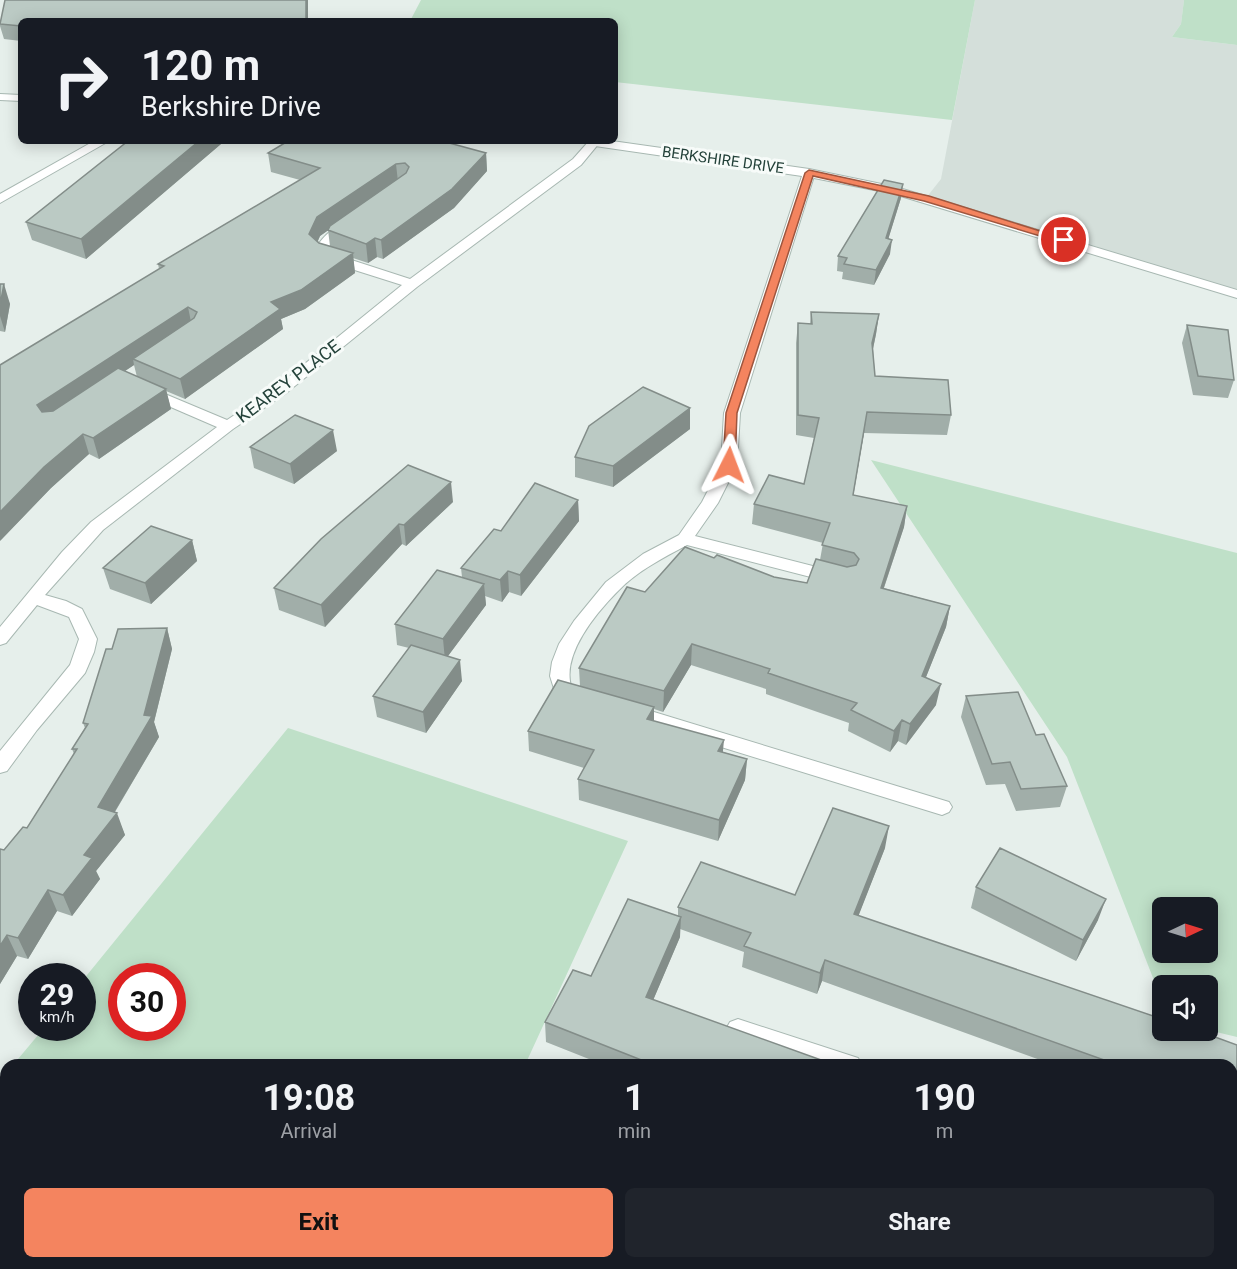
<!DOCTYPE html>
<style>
:root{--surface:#171b24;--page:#20242c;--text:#f1f3f6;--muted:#9ea1a6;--accent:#f4845f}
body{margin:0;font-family:Roboto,sans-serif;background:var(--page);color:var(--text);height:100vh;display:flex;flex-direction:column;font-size:22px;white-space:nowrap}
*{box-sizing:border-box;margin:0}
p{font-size:20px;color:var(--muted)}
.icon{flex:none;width:33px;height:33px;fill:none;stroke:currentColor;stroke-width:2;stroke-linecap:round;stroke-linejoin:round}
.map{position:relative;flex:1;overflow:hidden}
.panel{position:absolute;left:0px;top:1059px;width:1238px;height:210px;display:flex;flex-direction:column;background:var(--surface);border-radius:18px 18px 0 0;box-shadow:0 3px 15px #0003}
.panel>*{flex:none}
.top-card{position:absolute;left:18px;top:18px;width:600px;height:126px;border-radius:9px;box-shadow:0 3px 15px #0003;background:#171b24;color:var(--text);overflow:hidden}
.needle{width:39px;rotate:86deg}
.fabs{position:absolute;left:1152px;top:897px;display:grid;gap:12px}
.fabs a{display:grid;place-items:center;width:66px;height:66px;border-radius:9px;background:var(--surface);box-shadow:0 3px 15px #0003;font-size:30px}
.speed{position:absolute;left:18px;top:963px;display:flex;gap:12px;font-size:30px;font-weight:700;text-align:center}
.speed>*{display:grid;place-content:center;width:78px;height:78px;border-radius:50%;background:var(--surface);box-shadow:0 3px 15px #0003;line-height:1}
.speed small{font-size:15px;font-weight:400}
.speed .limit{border:9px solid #d22;background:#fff;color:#111}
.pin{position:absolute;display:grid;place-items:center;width:51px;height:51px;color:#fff;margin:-26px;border:3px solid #fff;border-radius:50%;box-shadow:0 2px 6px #0007}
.me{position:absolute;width:66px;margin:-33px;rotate:3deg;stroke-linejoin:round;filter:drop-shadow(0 0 4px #0008)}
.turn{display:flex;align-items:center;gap:21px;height:126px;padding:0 24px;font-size:27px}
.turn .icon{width:78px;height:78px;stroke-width:2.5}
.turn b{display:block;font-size:42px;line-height:51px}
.eta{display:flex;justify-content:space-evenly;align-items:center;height:102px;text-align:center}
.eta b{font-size:36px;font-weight:700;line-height:42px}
.action{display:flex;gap:12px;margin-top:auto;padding:12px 24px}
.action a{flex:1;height:69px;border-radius:9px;background:var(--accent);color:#111;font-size:24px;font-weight:700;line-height:69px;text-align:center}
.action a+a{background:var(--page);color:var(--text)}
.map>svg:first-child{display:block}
.built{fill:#d4dfda}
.green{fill:#bfe0c8;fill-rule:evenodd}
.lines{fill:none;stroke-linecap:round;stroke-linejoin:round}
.minor-casing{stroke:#a8b8b2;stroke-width:2}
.tertiary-casing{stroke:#a8b8b2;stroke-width:2}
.minor{fill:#fff;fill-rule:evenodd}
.tertiary{fill:#fff;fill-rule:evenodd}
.wall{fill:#a1aea9;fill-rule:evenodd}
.shaded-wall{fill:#838d89}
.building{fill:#bbcac4;stroke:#838d89;stroke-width:1.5}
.route{fill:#f4845f;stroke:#9f563e;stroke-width:1.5}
.labels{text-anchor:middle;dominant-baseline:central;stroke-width:6;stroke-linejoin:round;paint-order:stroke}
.far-street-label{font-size:15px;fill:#24423a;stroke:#f7fbf9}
.street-label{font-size:18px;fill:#24423a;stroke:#f7fbf9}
</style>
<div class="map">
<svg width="1237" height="1269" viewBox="0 0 1237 1269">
<rect width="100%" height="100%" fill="#e6efeb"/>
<path class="built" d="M975,0H1184L1181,24L1172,37L1237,45V293L926,198L941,179Z"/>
<path class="green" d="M421,0H975L952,120L615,82V21H410Z
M1184,0H1237V45L1172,37L1181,24Z
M871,460L1237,553V1037L1208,1030V986H1162V1001L1067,757ZM1162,908H1208V952H1162Z
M288,728L628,841L525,1065H13L44,1028H82L83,980ZM122,976H172V1028H122Z
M6,1074V1263H430L427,1269H0V1081Z"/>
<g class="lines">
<g class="minor-casing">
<path id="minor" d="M94,141H109L0,203V194Z
M589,141L600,142L581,165L417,287L285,394L233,429L103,530L45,595L66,601L82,609L97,639L94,652L85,673L37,730L7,771L0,773V751L70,665L79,639L69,617L37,605L6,643L0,645V627L62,552L91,522L217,427L143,395L141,392L143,389H153L227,420L275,388L402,285L323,260L314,251C321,238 339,219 355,222L356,225L355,228L331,243L328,250L333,254L410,279L573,159Z
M809,169L815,173L740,413L737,465L718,503L695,536L840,573L843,577L840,581L834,583L687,545C663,558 637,571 618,591C596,613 562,654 571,686L583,692L585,697L583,702C572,705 565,700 556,695L550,676L552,662L559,644L574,621L606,582L643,554L679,535L702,502L721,465L724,413L803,173Z
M631,705L949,802L952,807L949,812L942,815L624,717L622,712L624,707Z
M738,1019L858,1058L862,1065H818L730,1036L726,1029L730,1022Z
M1232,1178L1237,1180V1204L1232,1202Z
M789,1263H831L833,1269H792Z"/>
</g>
<g class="tertiary-casing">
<path id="tertiary" d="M0,94L21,95V101L0,100Z
M582,141H612L809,169L896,187L1237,290V298L894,194L809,177L588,145Z"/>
</g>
<use href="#minor" class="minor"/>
<use href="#tertiary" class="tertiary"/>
</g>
<path class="wall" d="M308,0V21H21V41L4,39L0,26V20Z
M128,141H220L221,144L86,259L32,240L26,222Z
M268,153H486L487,171L454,208L383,259L377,257L368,263L353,258L355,273L305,309L281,319L283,329L185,399L166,391L171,409L99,459L89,454L51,488L0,541L159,269L158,264L300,180L271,172ZM328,230L330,246L319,243L318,241L320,236ZM134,365L137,377L125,371Z
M901,198L888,239L890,254L874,285L842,279L843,272L837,271L838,256Z
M0,284L10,304L5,332L0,331Z
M811,312L879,314L876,334L873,349L875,376L951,415L947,435L864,433L853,495L907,506L904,527L884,588L950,606L946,627L926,677L936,705L906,745L898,741L890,752L848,731L849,723L766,694V689L691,665L663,712L654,709V721L723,752L747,759L745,780L718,841L579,800L578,779L584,768L529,751L528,731L580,686L579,668L645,592L714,558L774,577L807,583L820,560L823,543L752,524L754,504L804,484L814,438L796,435V343L798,323L810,324Z
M1187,325L1234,380L1228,398L1193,395L1182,343Z
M690,408V429L613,487L575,477V457Z
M250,447L337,451L294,484L254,468Z
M578,500L579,521L521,596L509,592L502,602L485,596L486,605L448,656L462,681L426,733L377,717L373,696L409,648L397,645L395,624L462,577L461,568L501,531Z
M453,502L406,546L402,544L325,627L279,610L274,588L321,539Z
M192,540L197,561L151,604L110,589L103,568Z
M167,628L172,649L154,722L159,737L115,812L125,835L96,871L100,879L72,916L57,911L28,959L17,956L0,984V849L4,850L27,828L74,754L72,749L85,728L83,723L112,649Z
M966,696L1036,735L1067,786L1060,807L1016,811L1005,784L986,785L961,717Z
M885,848L858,916L1237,1045V1131L1232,1129V1065H1054L822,981L817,994L742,967L744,952L680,929V937L653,1000L835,1065H604L546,1042L545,1022L591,976L678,916V907L795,895Z
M976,887L1098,920L1076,961L971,908Z
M1113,1263H1124L1122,1267Z
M1134,1263H1232L1237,1269H1151Z"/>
<path class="shaded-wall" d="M306,0H308V21H306Z
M199,141H220L221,144L86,259L81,239Z
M486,153L487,171L454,208L383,259L381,240Z
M396,164L398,182L320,236L312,253L309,234L317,217Z
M903,184L901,198L884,253L886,238Z
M375,238L377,257L368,263L366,244Z
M892,240L890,254L874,285L876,270Z
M353,253L355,273L305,309L281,319L283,329L185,399L180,379L271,302Z
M4,284L10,304L5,332L0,316V305Z
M188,307L192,327L133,359L134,365L43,425L37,405Z
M879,314L876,334L870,363L872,343Z
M166,389L171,409L99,459L93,438Z
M690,408V429L613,487V466Z
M867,412L864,433L850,515L853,495Z
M333,430L337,451L294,484L290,464Z
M83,434L89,454L51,488L0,541V512L44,467Z
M451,482L453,502L406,546L404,525Z
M578,500L579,521L521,596L520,575Z
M907,506L904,527L877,608L881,588Z
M399,524L402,544L325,627L321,605Z
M192,540L197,561L151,604L145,583Z
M508,571L509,592L502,602L500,580Z
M484,584L486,605L445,660L443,639Z
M950,606L946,627L918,697L922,676Z
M167,628L172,649L154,722L159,737L105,828L98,807L144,715Z
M692,644L691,665L663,712L664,691Z
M460,660L462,681L426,733L423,712Z
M941,684L936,705L906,745L910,724Z
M654,707V727L647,719Z
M902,720L898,741L890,752L894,731Z
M724,740L722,761L718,751Z
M747,759L745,780L718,841L719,820Z
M117,813L125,835L96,871L100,879L72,916L63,895L84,855Z
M889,826L885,848L851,935L854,914Z
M48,890L57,911L28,959L18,938Z
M1106,899L1098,920L1076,961L1083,940Z
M681,917L680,937L646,1017V997Z
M7,935L17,956L0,984V946Z
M825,960L822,981L817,994L820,973Z"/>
<path class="building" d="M5,0H306V21H21V26L0,24Z
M128,141H199L81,239L26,222Z
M288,141H442L486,153L452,189L381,240L375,238L366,244L328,230L330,226L406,173L409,167L405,163L396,164L317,217L309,234L319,243L353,253L301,290L271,302L280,309L180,379L133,359L194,318L197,312L188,307L37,405L42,412L53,411L118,368L166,389L93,438L83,434L44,467L0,512V365L164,266L158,264L320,168L268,153Z
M884,180L903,184L886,238L892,240L876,270L844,264L847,258L838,256Z
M0,284H4L0,305Z
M811,312L879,314L872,343L875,376L948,380L951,415L867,412L853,495L907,506L881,588L950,606L922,676L941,684L910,724L902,720L894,731L851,710L857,703L768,673L770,669L692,644L664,691L579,668L627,587L645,592L685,547L714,558L717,555L774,577L807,583L816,559L847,567L856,565L859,559L854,553L822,545L830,523L754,504L769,475L804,484L819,418L798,415V323L812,324Z
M1187,325L1228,330L1234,380L1198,376Z
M643,387L690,408L613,466L575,457L589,426Z
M295,415L333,430L290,464L250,447Z
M408,465L451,482L404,525L399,524L321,605L274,588L321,539Z
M535,483L578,500L520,575L508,571L500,580L461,568L494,529L501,531Z
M151,526L192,540L145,583L103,568Z
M437,570L484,584L443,639L395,624Z
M167,628L144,715L152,716L98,807L117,813L84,855L92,858L63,895L48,890L18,938L7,935L0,946V849L4,850L23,827L27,828L77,749H72L88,724L83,723L106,649H112L118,629Z
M411,645L460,660L423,712L373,696Z
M558,680L654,707L647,719L724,740L718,751L747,759L719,820L578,779L594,750L528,731Z
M1018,692L1036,735L1044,734L1067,786L1021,789L1010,762L992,764L966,696Z
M833,808L889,826L854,914L1162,1019V1030H1196L1237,1045V1108L1232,1106V1065H1118L825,960L820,973L744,946L751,933L678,907L701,862L795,895Z
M1000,848L1106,899L1083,940L976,887Z
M628,899L681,917L646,997L835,1065H654L545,1022L573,970L591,976Z
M1232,1210L1237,1212V1269H1206V1267L1194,1263H1232Z
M728,1263H740L756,1269H726Z"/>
<path class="route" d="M809,170L929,196L1069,240L1060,242L924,201L813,176L737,413L735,465L729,469L725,468L723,465L726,413L805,173Z"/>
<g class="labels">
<g class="far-street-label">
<text transform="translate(723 160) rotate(8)">BERKSHIRE DRIVE</text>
</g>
<g class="street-label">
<text transform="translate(288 381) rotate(-37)">KEAREY PLACE</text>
</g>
</g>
</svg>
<div class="fabs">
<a><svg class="needle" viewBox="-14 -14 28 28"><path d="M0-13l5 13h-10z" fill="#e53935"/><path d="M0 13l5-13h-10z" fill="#9ea1a6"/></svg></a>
<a><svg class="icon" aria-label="sound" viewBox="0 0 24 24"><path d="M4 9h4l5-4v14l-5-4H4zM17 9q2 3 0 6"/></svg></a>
</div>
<div class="speed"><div>29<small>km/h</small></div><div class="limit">30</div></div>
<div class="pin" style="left:1064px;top:240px;background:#d93025"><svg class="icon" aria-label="arrive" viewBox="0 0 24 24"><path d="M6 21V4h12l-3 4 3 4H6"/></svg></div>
<svg class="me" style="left:729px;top:465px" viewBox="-20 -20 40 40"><path d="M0-17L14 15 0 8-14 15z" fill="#f4845f" stroke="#fff" stroke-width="4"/></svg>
<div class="top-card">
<div class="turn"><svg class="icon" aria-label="right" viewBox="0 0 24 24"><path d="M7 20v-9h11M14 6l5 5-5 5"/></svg><div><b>120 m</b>Berkshire Drive</div></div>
</div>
<section class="panel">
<div class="eta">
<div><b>19:08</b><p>Arrival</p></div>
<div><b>1</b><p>min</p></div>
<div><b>190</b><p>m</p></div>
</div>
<div class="action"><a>Exit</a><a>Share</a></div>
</section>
</div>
